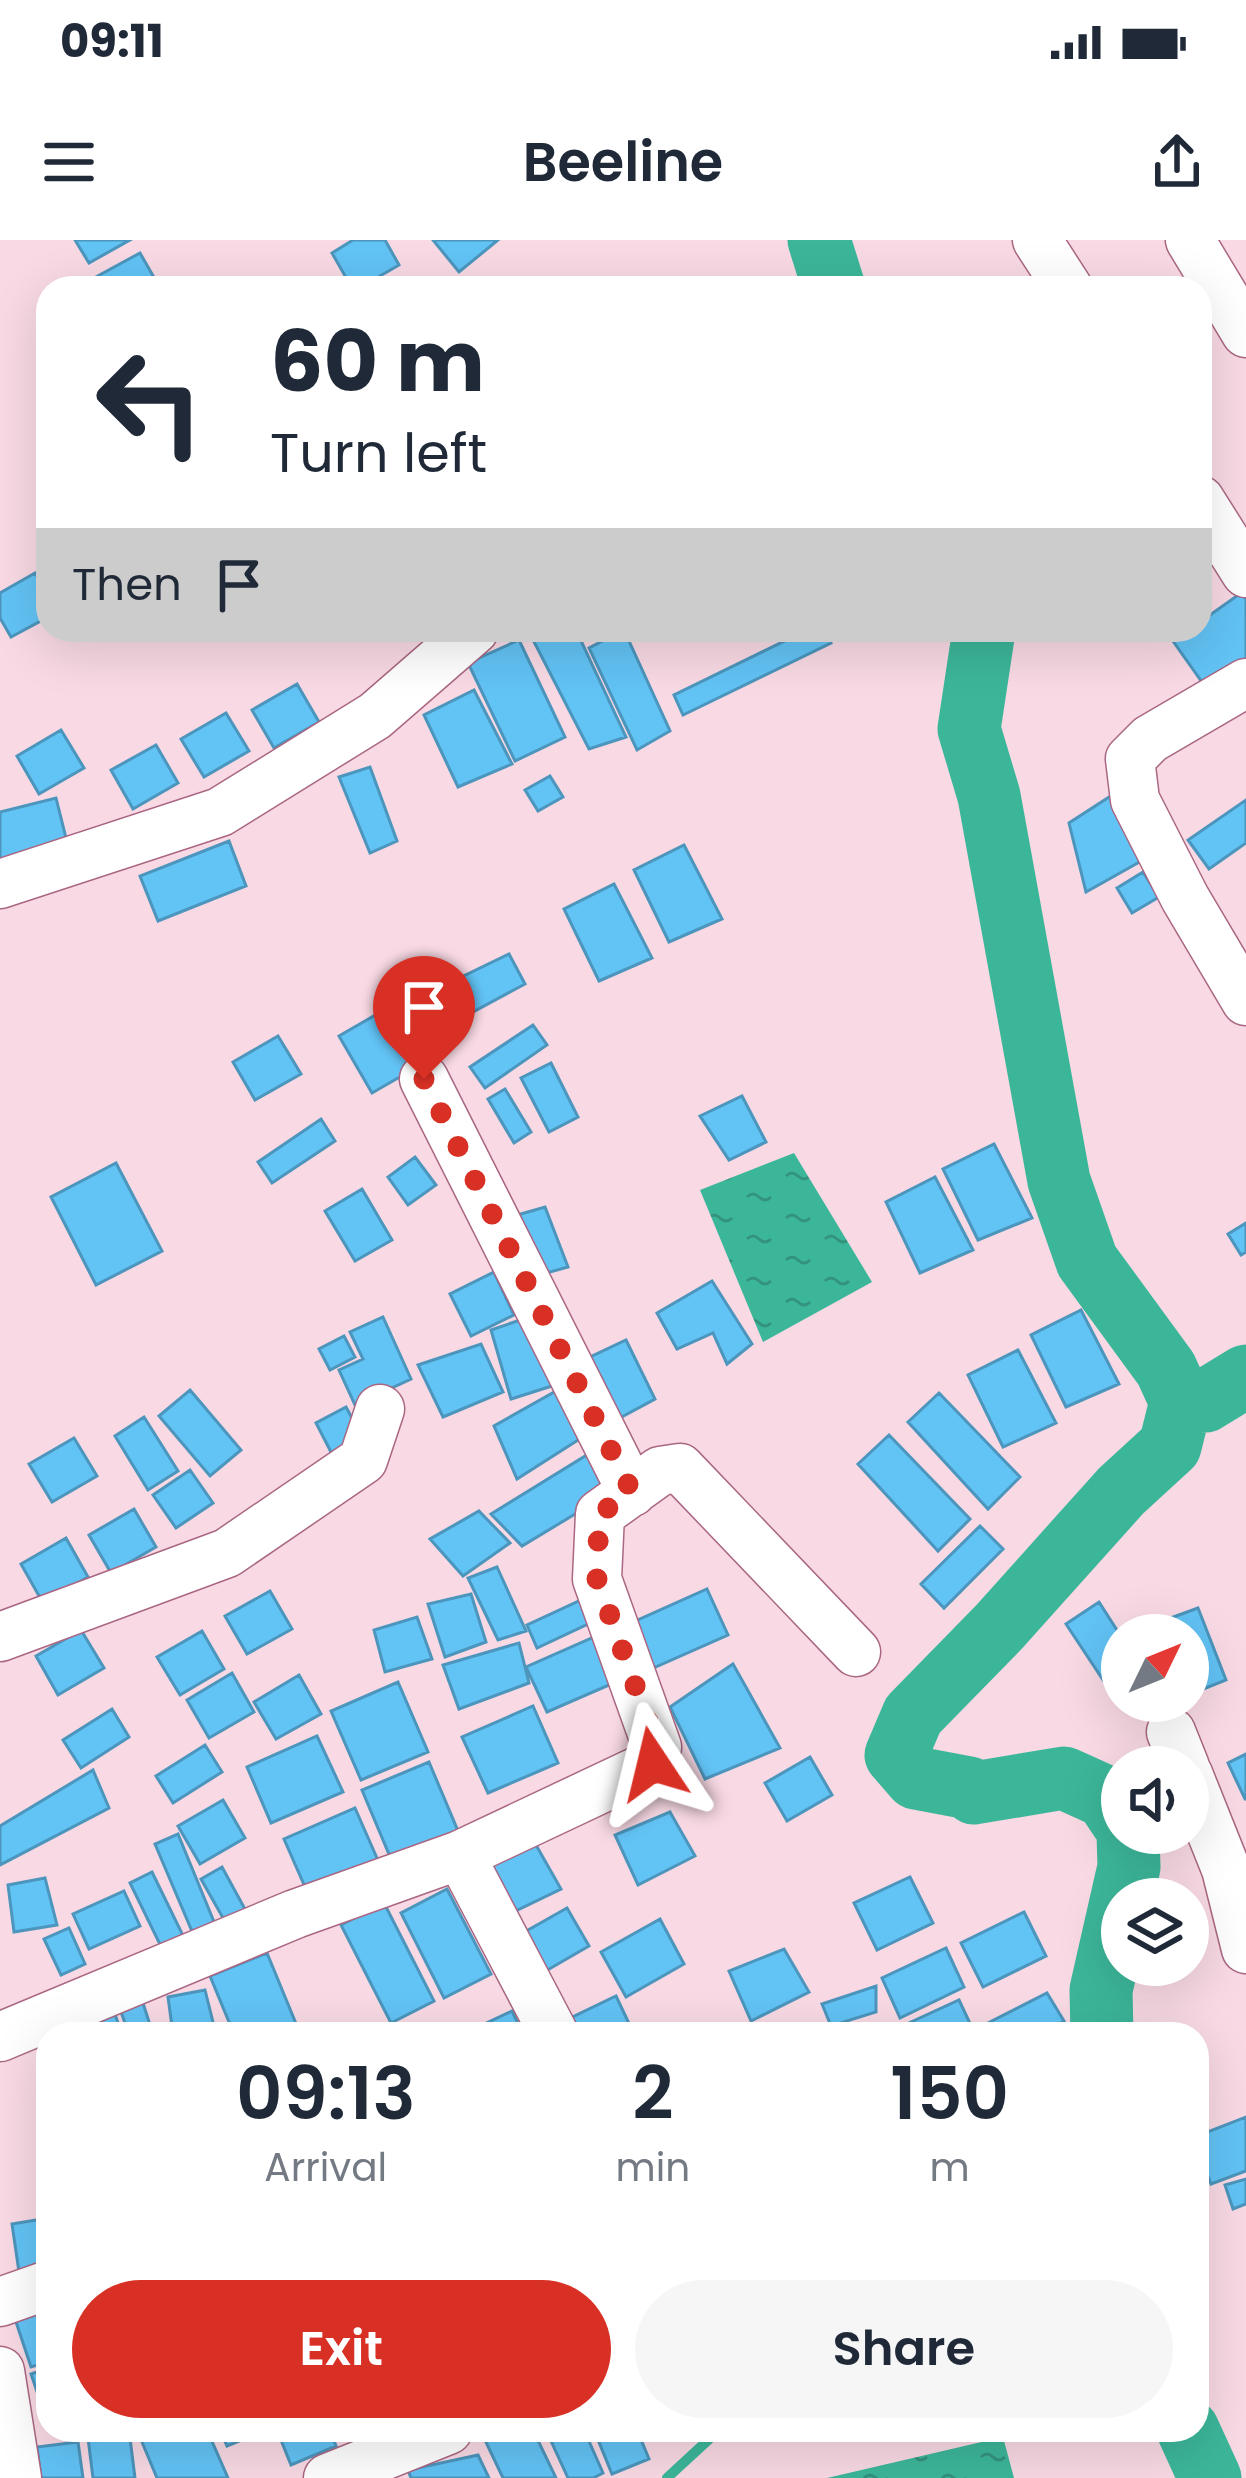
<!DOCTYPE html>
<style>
:root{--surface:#fff;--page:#f6f6f7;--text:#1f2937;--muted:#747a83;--accent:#d93025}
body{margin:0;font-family:Poppins,sans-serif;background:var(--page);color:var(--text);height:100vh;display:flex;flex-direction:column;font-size:45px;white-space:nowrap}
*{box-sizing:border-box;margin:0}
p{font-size:39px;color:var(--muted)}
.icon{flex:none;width:66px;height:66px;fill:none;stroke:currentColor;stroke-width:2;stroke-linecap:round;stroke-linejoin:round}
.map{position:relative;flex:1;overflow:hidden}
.panel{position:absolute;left:36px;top:1782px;width:1173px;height:420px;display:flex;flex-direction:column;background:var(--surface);border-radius:36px;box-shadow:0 12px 48px #0002}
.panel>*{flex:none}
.banner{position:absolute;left:36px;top:36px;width:1176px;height:366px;border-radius:36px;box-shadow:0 12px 48px #0002;background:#fff;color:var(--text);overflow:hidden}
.needle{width:78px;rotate:47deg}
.buttons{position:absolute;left:1101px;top:1374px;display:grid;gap:24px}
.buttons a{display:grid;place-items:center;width:108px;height:108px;border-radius:50%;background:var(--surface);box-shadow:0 12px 48px #0002;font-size:60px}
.pin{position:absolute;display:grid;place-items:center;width:102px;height:102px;color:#fff;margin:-123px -51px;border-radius:50% 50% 50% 0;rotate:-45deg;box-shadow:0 0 12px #0007}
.pin .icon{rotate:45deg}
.me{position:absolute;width:132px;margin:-66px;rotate:350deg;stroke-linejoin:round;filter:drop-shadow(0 0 9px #0008)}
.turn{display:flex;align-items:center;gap:42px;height:252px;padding:0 36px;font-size:54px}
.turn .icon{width:156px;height:156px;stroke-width:2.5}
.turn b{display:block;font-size:84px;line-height:102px}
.then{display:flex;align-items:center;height:114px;padding:0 36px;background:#0003;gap:24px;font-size:45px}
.eta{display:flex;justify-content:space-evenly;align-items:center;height:204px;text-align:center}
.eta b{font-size:72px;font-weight:600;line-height:84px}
.button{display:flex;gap:24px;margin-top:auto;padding:24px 36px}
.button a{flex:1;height:138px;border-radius:72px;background:var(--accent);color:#fff;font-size:48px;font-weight:600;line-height:138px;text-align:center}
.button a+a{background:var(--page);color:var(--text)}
.status{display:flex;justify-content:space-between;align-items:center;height:84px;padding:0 60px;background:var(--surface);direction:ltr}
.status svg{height:33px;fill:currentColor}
header{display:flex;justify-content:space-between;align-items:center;height:156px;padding:0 36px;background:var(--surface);font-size:54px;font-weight:600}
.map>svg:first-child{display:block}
.water{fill:url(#water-ripples)}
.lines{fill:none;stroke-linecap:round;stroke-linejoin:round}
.stream{stroke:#3cb699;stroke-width:10}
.river{stroke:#3cb699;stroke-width:63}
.building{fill:#62c3f5;stroke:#4c95bc;stroke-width:3}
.minor-casing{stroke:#aa6783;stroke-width:51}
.minor{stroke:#fff;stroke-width:48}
.route{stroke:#d93025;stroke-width:21;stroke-dasharray:0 37.8}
</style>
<div class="status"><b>09:11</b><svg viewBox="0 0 49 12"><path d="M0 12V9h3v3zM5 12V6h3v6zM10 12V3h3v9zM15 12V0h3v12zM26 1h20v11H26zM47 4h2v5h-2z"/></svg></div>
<header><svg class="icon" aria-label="menu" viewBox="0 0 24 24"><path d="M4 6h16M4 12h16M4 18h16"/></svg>Beeline<svg class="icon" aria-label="share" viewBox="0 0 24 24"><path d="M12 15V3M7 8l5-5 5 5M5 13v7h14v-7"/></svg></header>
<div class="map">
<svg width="1246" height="2238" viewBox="0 0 1246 2238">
<defs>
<pattern id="water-ripples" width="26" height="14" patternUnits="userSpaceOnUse" patternTransform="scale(3)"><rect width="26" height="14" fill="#3cb699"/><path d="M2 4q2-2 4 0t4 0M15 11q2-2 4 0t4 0" fill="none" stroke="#33937c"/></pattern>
</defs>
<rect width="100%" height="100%" fill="#f8d9e4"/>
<path class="water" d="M794,913L872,1042L763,1102L700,950Z
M1003,2197L1014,2238H827Z"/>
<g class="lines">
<path class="stream" d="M667,2238L719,2190"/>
<path class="river" d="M819,0L834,48
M984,390L969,489L989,556L1059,941L1087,1021L1166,1129L1181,1162L1170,1206L1121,1251L999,1387L913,1475L896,1515L916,1538L969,1548L974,1553L1064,1538L1106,1557L1122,1581
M1181,1162L1205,1161L1246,1136
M1102,1794L1101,1750L1129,1627L1128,1593
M1188,2190L1210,2238"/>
</g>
<path class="building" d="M75,0H130L89,23Z
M353,0H385L399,25L359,48H352L332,13Z
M433,0H498L459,32Z
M140,13L160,48H100L94,38Z
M35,333L48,356V377L11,397L0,378V353Z
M1241,353L1246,359V441L1216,462L1173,401L1188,390H1200V382Z
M532,390H576L626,497L589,509L529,392Z
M624,390L670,491L637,510L589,408Z
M807,390H825L831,403L683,475L674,455Z
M519,400L565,497L515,521L468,423Z
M297,444L319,482L274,508L252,470Z
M474,450L512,524L458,547L424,475Z
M226,473L249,511L204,537L181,499Z
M61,490L84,528L39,554L17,516Z
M156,505L178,543L133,569L111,530Z
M370,527L397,601L370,613L339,537Z
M550,536L563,557L538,571L525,550Z
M1117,552L1152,615L1086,652L1069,583Z
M56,558L68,606L0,622V572Z
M1246,560V603L1209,629L1188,600Z
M229,601L246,646L158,681L140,636Z
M684,605L722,679L669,702L634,630Z
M1143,632L1159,657L1132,673L1117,648Z
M614,644L652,718L599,741L564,669Z
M509,714L525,744L471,773L449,743Z
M410,755L443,812L372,853L339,796Z
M533,785L547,805L485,848L470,827Z
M278,796L301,834L255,860L233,822Z
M551,823L578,877L549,892L521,838Z
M505,849L531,892L514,903L488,859Z
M742,856L766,902L729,920L700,876Z
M321,879L335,901L272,943L258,922Z
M994,904L1032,978L978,1000L943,929Z
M415,917L436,945L408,965L388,937Z
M116,923L162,1011L96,1045L51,957Z
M935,937L973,1010L920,1033L886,962Z
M362,949L392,1000L355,1021L325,971Z
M545,967L568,1027L532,1037L503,979Z
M1246,983V1012L1241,1015L1228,994Z
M494,1032L514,1075L471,1096L450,1054Z
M712,1041L752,1104L727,1124L713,1093L677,1109L657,1073Z
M1081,1070L1119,1144L1066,1167L1031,1095Z
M532,1076L552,1146L511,1159L491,1090Z
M383,1077L411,1139L355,1165L339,1130L363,1119L350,1092Z
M344,1096L355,1117L330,1130L319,1109Z
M626,1100L655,1159L603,1187L569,1127Z
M481,1104L503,1152L443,1177L418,1125Z
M1018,1110L1056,1183L1003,1207L968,1135Z
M563,1147L589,1193L517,1239L494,1186Z
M190,1150L241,1210L210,1236L159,1176Z
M939,1153L1020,1237L988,1269L908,1182Z
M346,1167L364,1200L333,1216L316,1183Z
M144,1177L178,1231L148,1250L115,1196Z
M889,1195L970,1279L938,1311L858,1224Z
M74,1198L97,1236L52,1262L29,1224Z
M595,1210L615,1250L522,1306L491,1274Z
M190,1230L213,1263L176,1288L153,1255Z
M134,1269L156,1307L111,1333L89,1295Z
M479,1271L510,1303L463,1336L430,1299Z
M980,1286L1003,1309L944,1368L921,1344Z
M66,1298L88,1337L43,1363L21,1324Z
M497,1327L526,1391L498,1400L468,1338Z
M707,1349L728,1395L651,1429L631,1383Z
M270,1351L292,1389L247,1414L225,1376Z
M471,1354L486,1402L445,1417L428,1364Z
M594,1354L605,1376L537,1408L527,1385Z
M1099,1362L1122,1398V1441L1109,1449L1066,1384Z
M1198,1368L1226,1440L1196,1452L1188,1432V1395H1174L1168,1379Z
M417,1377L432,1419L385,1432L374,1390Z
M81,1390L104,1428L58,1455L36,1416Z
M202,1391L224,1429L180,1455L157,1417Z
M603,1393L623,1439L547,1472L526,1427Z
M519,1403L529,1443L459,1469L443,1425Z
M733,1424L780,1508L705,1539L670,1467Z
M232,1433L254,1472L209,1498L187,1460Z
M299,1435L321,1474L276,1499L254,1462Z
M398,1442L428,1512L361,1540L331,1471Z
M533,1466L558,1523L488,1553L462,1497Z
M112,1469L129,1497L81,1528L63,1500Z
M317,1496L343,1552L271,1583L247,1527Z
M205,1505L222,1532L173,1563L156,1536Z
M1246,1514V1559H1245L1228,1523Z
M810,1517L832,1555L787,1581L765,1543Z
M429,1522L458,1591L391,1619L362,1550Z
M93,1530L109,1568L0,1625V1586Z
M223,1560L245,1598L200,1624L178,1586Z
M355,1568L380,1625L309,1656L284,1599Z
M670,1572L695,1616L638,1645L615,1595Z
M178,1594L219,1694L197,1703L155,1604Z
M536,1605L561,1649L503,1677L480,1627Z
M222,1627L252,1682L232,1694L201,1639Z
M152,1632L192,1714L170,1725L130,1643Z
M910,1637L933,1683L877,1710L854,1663Z
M45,1638L57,1685L14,1692L8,1645Z
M447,1649L491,1734L444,1758L401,1673Z
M124,1651L140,1686L89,1709L73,1674Z
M384,1663L434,1761L391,1783L341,1685Z
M567,1668L589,1706L544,1732L521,1694Z
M1024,1672L1046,1716L983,1747L961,1703Z
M660,1679L684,1724L626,1757L601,1712Z
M69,1688L85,1724L61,1735L44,1699Z
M946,1708L964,1747L900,1778L882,1738Z
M784,1709L809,1752L751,1781L729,1731Z
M267,1713L299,1791L291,1794H234L210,1736Z
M876,1746V1772L831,1786L822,1764Z
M205,1750L216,1794H173L168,1757Z
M1047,1753L1064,1781L1041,1794H989L986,1784Z
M140,1754L153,1794H129L117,1761Z
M616,1756L634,1794H563L558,1784Z
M959,1760L975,1794H914L909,1783Z
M112,1766L122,1794H56Z
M512,1771L523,1794H463Z
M1246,1877V1931L1211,1944L1197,1908V1896Z
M1246,1939V1964L1233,1969L1225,1945Z
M48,1978V2027L19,2032L12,1984Z
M48,2062V2122L31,2127L13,2073Z
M48,2128V2184L31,2134Z
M87,2190H129L135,2238H93Z
M137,2190H207L228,2238H157Z
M220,2190H266L227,2206Z
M277,2190H330L336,2206L291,2225Z
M501,2190H533L556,2238H503L484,2198Z
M546,2190H584L603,2233L593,2238H568Z
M594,2190H637L649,2219L612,2234Z
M78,2202L83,2238H41L37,2207Z
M478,2215L489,2238H411L408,2230Z"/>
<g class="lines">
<g class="minor-casing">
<path id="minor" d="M1037,0L1068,48
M1190,0L1246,93
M1200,260L1246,333
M1246,443L1150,499L1130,519L1135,560L1185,658L1246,761
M0,644L220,572L375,476L474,390
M424,839L632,1252
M0,1397L227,1313L363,1220L380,1169
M1171,1492L1185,1527
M1188,1534L1226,1629L1246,1709
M554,1794L460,1615L653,1524L657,1507L597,1339L600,1274L660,1231L680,1228L856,1412
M0,1797L295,1674L460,1615
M0,2062L48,2045
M0,2131L17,2238
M328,2238L448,2190"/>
</g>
<use href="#minor" class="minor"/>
</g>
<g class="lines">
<path class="route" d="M424,839L632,1252L599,1274L597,1339L657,1507L653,1524"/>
</g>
</svg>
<div class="buttons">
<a><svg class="needle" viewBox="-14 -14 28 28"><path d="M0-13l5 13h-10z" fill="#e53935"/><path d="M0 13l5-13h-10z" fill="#747a83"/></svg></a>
<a><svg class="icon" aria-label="sound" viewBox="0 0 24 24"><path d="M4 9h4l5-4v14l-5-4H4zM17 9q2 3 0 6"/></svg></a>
<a><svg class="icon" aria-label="layers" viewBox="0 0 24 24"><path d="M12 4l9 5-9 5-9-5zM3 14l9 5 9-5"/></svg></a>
</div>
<div class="pin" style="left:424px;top:839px;background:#d93025"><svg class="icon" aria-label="arrive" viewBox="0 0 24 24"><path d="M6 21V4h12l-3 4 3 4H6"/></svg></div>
<svg class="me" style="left:653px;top:1524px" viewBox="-20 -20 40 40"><path d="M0-17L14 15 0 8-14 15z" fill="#d93025" stroke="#fff" stroke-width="4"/></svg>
<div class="banner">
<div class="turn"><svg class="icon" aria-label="left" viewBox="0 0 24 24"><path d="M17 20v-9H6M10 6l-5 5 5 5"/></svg><div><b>60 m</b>Turn left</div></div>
<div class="then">Then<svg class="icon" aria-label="arrive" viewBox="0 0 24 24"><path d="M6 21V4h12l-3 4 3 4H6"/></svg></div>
</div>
<section class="panel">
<div class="eta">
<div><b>09:13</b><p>Arrival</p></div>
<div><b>2</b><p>min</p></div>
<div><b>150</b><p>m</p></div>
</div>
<div class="button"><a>Exit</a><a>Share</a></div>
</section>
</div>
